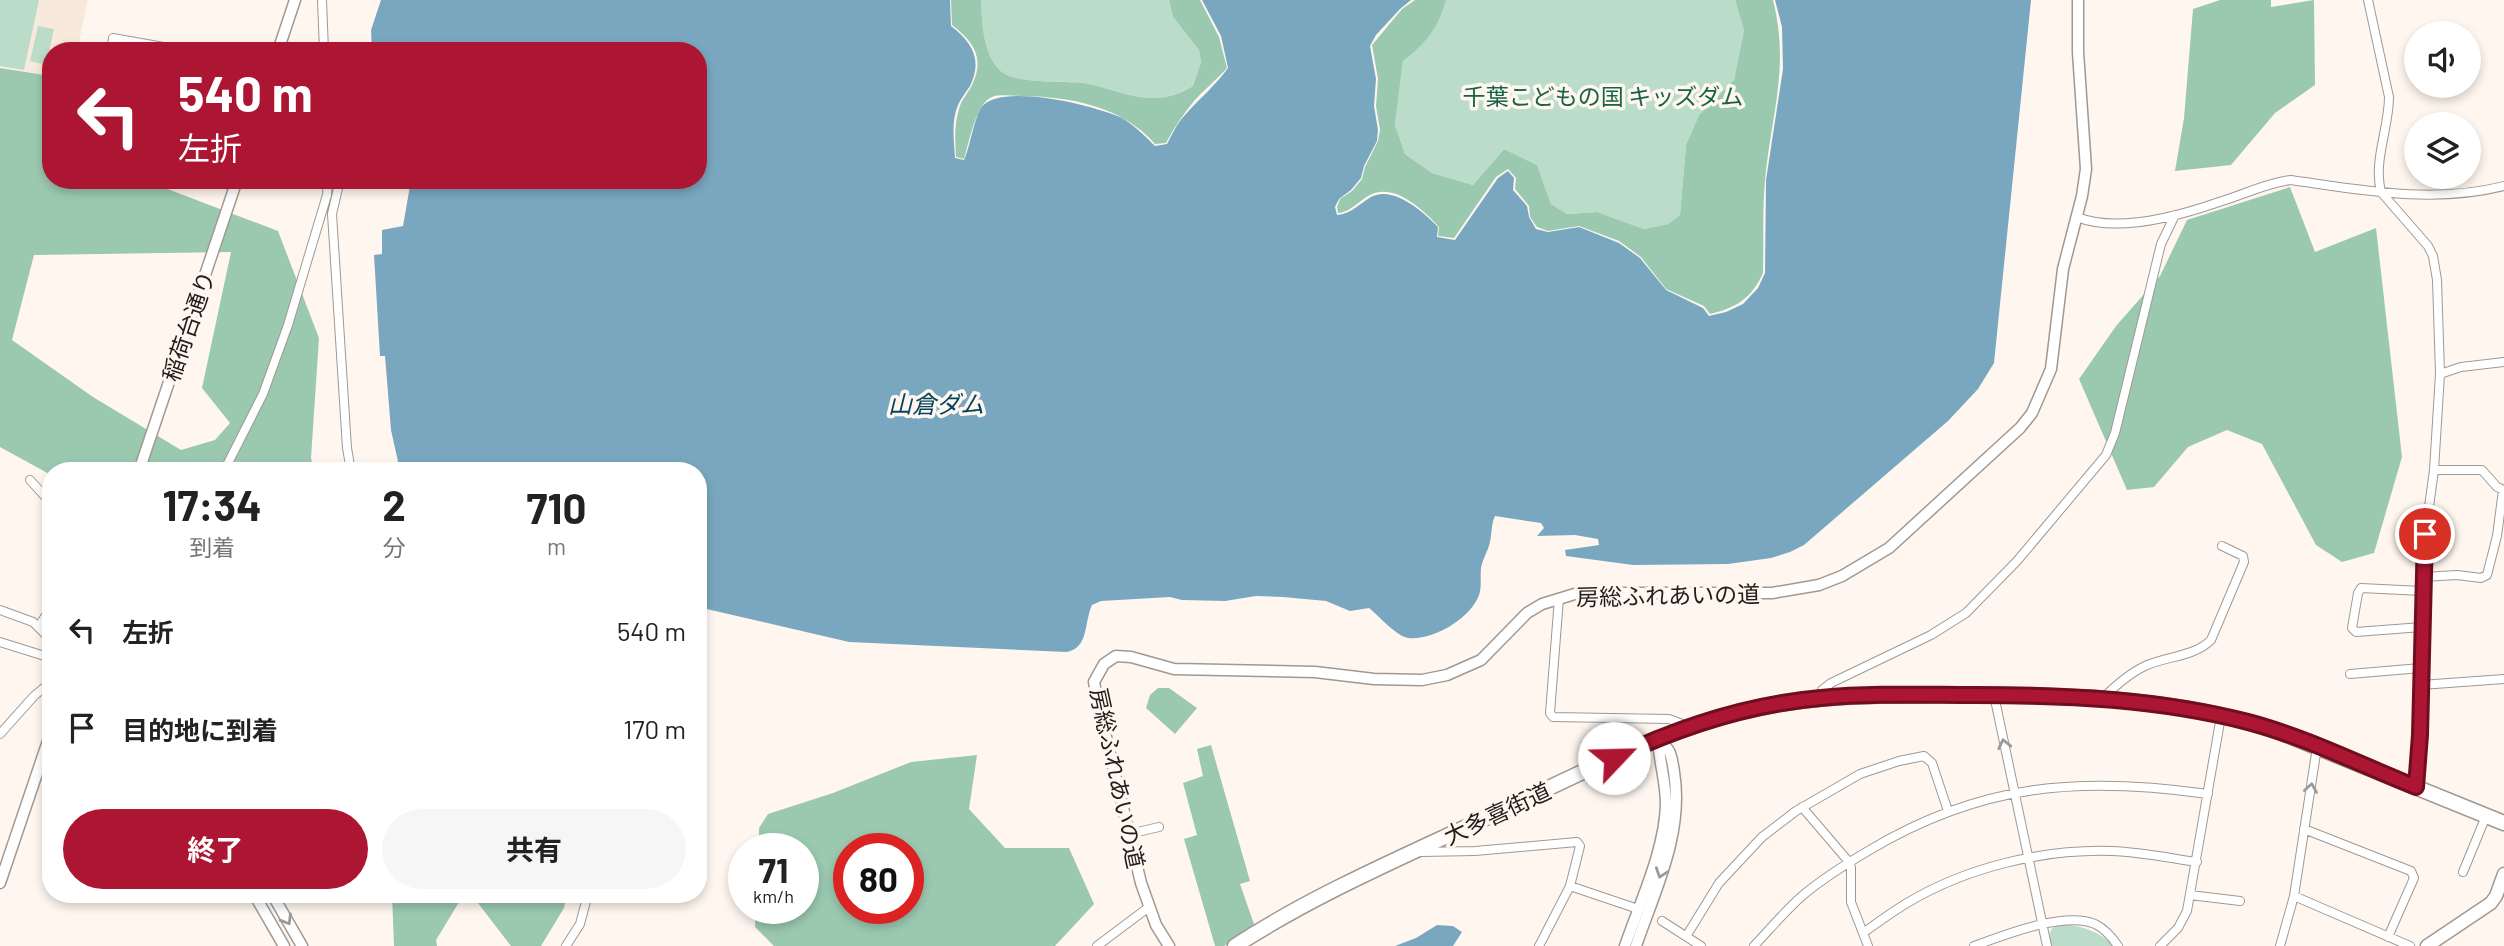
<!DOCTYPE html>
<html lang="ja">
<meta charset="utf-8">
<style>
:root{--surface:#fff;--page:#f6f6f6;--text:#222;--muted:#767676;--accent:#ac1632}
body{margin:0;font-family:Barlow,"Noto Sans JP",sans-serif;background:var(--page);color:var(--text);height:100vh;display:flex;flex-direction:column;font-size:26px;white-space:nowrap}
*{box-sizing:border-box;margin:0}
p{font-size:23px;color:var(--muted)}
.icon{flex:none;width:38px;height:38px;fill:none;stroke:currentColor;stroke-width:2;stroke-linecap:round;stroke-linejoin:round}
.map{position:relative;flex:1;overflow:hidden}
.details{position:absolute;left:42px;top:462px;width:665px;height:441px;display:flex;flex-direction:column;background:var(--surface);border-radius:28px;box-shadow:0 4px 10px #0003}
.details>*{flex:none}
.banner{position:absolute;left:42px;top:42px;width:665px;height:147px;border-radius:28px;box-shadow:0 4px 10px #0003;background:#ac1632;color:#fff;overflow:hidden}
.tools{position:absolute;left:2404px;top:21px;display:grid;gap:14px}
.tools a{display:grid;place-items:center;width:77px;height:77px;border-radius:50%;background:var(--surface);box-shadow:0 4px 10px #0003;font-size:35px}
.speed{position:absolute;left:728px;top:833px;display:flex;gap:14px;font-size:35px;font-weight:700;text-align:center}
.speed>*{display:grid;place-content:center;width:91px;height:91px;border-radius:50%;background:var(--surface);box-shadow:0 4px 10px #0003;line-height:1}
.speed small{font-size:18px;font-weight:400}
.speed .limit{border:10px solid #d22;background:#fff;color:#111}
.pin{position:absolute;display:grid;place-items:center;width:60px;height:60px;color:#fff;margin:-30px;border:4px solid #fff;border-radius:50%;box-shadow:0 2px 7px #0007}
.me{position:absolute;width:77px;margin:-38px;rotate:66deg;stroke-linejoin:round;filter:drop-shadow(0 0 5px #0008)}
.turn{display:flex;align-items:center;gap:24px;height:147px;padding:0 21px;font-size:32px}
.turn .icon{width:91px;height:91px;stroke-width:2.5}
.turn b{display:block;font-size:49px;line-height:60px}
.eta{display:flex;justify-content:space-evenly;align-items:center;height:119px;text-align:center}
.eta b{font-size:42px;font-weight:700;line-height:49px}
.cta{display:flex;gap:14px;margin-top:auto;padding:14px 21px}
.cta a{flex:1;height:80px;border-radius:42px;background:var(--accent);color:#fff;font-size:28px;font-weight:700;line-height:80px;text-align:center}
.cta a+a{background:var(--page);color:var(--text)}
ul{padding:0;list-style:none}
li{display:flex;align-items:center;gap:21px;height:98px;padding:0 21px}
li div{flex:1}
li b{display:block;font-size:26px}
li em{font-style:normal}
.map>svg:first-child{display:block}
.built{fill:#f7eadc}
.green{fill:#bbdcc9}
.forest{fill:#9ac9b0;fill-rule:evenodd}
.water{fill:#79a7bf}
.lines{fill:none;stroke-linecap:round;stroke-linejoin:round}
.minor-casing{stroke:#a09992;stroke-width:10}
.tertiary-casing{stroke:#a09992;stroke-width:13}
.secondary-casing{stroke:#a09992;stroke-width:15}
.trunk-casing{stroke:#a09992;stroke-width:17}
.minor{stroke:#fff;stroke-width:8}
.tertiary{stroke:#fff;stroke-width:10}
.secondary{stroke:#fff;stroke-width:12}
.trunk{stroke:#fff;stroke-width:14}
.oneway{stroke:#9b9a98}
.route-casing{stroke:#700e20;stroke-width:18}
.route{stroke:#ac1632;stroke-width:12}
.labels{text-anchor:middle;dominant-baseline:central;stroke-width:7;stroke-linejoin:round;paint-order:stroke}
.park-label{font-size:23px;fill:#156444;stroke:#fff7ef}
.street-label{font-size:23px;fill:#201e1b;stroke:#fff7ef}
.water-label{font-size:24px;font-style:italic;fill:#03445d;stroke:#fff7ef}
</style>
<div class="map">
<svg width="2504" height="946" viewBox="0 0 2504 946">
<rect width="100%" height="100%" fill="#fff7ef"/>
<path class="built" d="M0,0H88L77,51H51V76L0,67Z"/>
<path class="green" d="M0,0H39L24,70L0,66Z
M981,0H1169L1173,17L1199,50L1201,62L1193,86C1178,94 1169,98 1152,98C1130,98 1107,87 1084,83C1065,81 1020,83 1005,74C983,61 982,22 981,0Z
M1446,0H1735L1744,30L1734,80L1699,115L1686,145L1680,215L1668,224L1644,229L1597,212L1567,214L1551,204L1537,165L1504,149L1473,185L1432,173L1405,154L1395,125L1403,61C1425,45 1439,26 1446,0Z
M38,26L54,29L46,65L30,61Z
M2064,924C2083,927 2100,931 2113,946H2051L2049,935L2052,928Z"/>
<path class="forest" d="M951,0H981C982,22 983,61 1005,74C1020,83 1065,81 1084,83C1107,87 1130,98 1152,98C1169,98 1179,94 1193,86L1201,62L1199,50L1173,17L1169,0H1200L1219,37L1227,68C1220,76 1214,81 1207,88C1190,103 1177,123 1166,143L1155,144C1123,107 1072,97 1024,96C1015,96 1000,94 992,97C976,103 969,143 964,159L956,157C955,141 954,125 959,109C961,100 968,93 972,85C985,58 974,42 952,25Z
M1415,0H1446C1439,27 1425,45 1403,61L1395,125L1405,154L1432,173L1473,185L1504,149L1537,165L1551,204L1567,214L1597,212L1644,229L1668,224L1680,215L1686,145L1699,115L1734,80L1744,30L1735,0H1773C1790,68 1771,115 1765,181C1762,212 1764,243 1763,273C1752,298 1736,308 1710,314L1704,306L1666,289L1641,257L1619,241L1579,226L1548,231L1537,227L1530,217L1529,206L1515,189L1516,178L1508,169L1496,177L1454,238L1438,236L1439,227C1424,211 1397,184 1372,194C1360,199 1352,212 1338,213L1337,207L1340,199L1352,191L1362,179L1365,167L1378,141L1380,130L1376,106L1378,79L1372,45L1402,9Z
M2220,0H2271V7L2314,0L2315,85L2275,113L2231,165L2175,171L2184,118L2193,9Z
M0,68L51,76V180H144L278,231L319,338L311,458L314,471H51V475L0,447ZM231,252L202,388L230,423L215,440L181,450L93,397L12,340L34,255Z
M2290,187L2315,252L2376,228L2402,457L2374,553L2342,562L2316,545L2262,444L2227,430L2188,447L2154,487L2127,490L2079,379L2116,326L2160,276L2187,220Z
M1158,688H1169L1197,708L1175,734L1146,708L1150,695Z
M1211,745L1250,881L1240,884L1255,927L1224,946H1215L1184,839L1197,835L1183,783L1203,776L1197,749Z
M977,755L969,809L1005,848H1069L1094,904L1055,946H774L755,927L756,908H803V849H759V828L768,814L833,793L911,762ZM849,849H908V908H849Z
M392,894H464L436,940L437,946H394Z
M471,894H567L564,908L541,946H511Z"/>
<path class="water" d="M381,0H950L951,26C972,42 983,60 970,86C966,92 961,98 958,105C951,121 954,141 955,158L964,160C970,147 974,119 981,108C998,81 1097,106 1122,118C1135,126 1144,135 1155,146L1167,144C1172,135 1177,123 1185,115C1199,99 1216,85 1228,68L1221,36L1202,0H1411L1400,9L1376,35L1370,46L1376,79L1374,106L1378,130L1377,141L1364,166L1361,178L1351,190L1339,199L1335,207L1337,215C1351,214 1359,204 1371,197C1394,185 1423,212 1438,227L1437,237L1455,240L1498,178L1508,171L1514,178L1513,190L1527,206L1529,217L1536,229L1548,232L1579,227L1619,243L1640,258L1666,290L1703,308L1709,316L1726,312L1743,304L1758,288L1765,273L1766,180L1783,69L1782,27L1775,0H2031L1994,363L1978,389L1948,421L1804,545L1790,552L1771,558L1728,564L1633,565L1566,556L1565,550L1599,545L1598,539L1575,535L1537,536L1544,528L1541,523L1495,516C1491,525 1492,532 1490,542C1488,551 1483,558 1481,568C1480,576 1482,587 1479,595C1471,618 1433,641 1408,638C1395,635 1380,617 1369,608L1350,611L1326,601L1283,597L1256,596L1225,601L1182,600L1170,597L1101,601L1092,605C1084,622 1089,649 1066,652L849,642L698,607V471H417L414,465L399,466L391,430L385,356H380L374,255L382,254V230L403,226L410,186L408,180H698V51H372L371,30Z
M1437,925L1453,926L1462,932L1453,946H1395L1416,938Z"/>
<g class="lines">
<g class="minor-casing">
<path id="minor" d="M322,0L324,51
M2368,0L2389,97C2389,128 2373,161 2381,192L2428,246L2433,256L2437,280L2440,374L2434,470L2423,551L2420,735L2416,787
M111,51L113,38L186,51
M340,180L332,214L347,448L351,471
M2077,217C2117,233 2179,216 2219,202C2243,195 2266,183 2291,180C2362,190 2433,204 2504,186
M2440,374L2461,367L2504,362
M2434,470H2482L2497,487L2504,490
M224,471L263,394L288,325L327,195L328,180
M30,480L51,503
M2423,577L2457,575L2481,578L2487,575L2497,536L2503,490
M1559,598L1550,713L1553,717L1669,719L1690,727
M0,610L33,622L51,640
M38,627L51,608
M2422,627L2356,632L2352,628L2358,593L2361,588L2422,591
M0,642L51,658
M2350,674L2421,668
M2421,685L2504,679
M1994,695L2047,946
M1819,698L1822,690L1831,683L1931,635L1966,613L2017,561L2106,455L2115,433L2161,244L2175,215
M2102,699C2115,686 2128,674 2145,666C2166,656 2194,657 2211,640L2244,562L2243,556L2222,546
M0,734L34,696L51,682
M1802,807L1849,862L1851,867V902L1868,946
M2304,829L2411,871L2414,878L2388,937
M1129,834L1159,827
M1421,852L1475,851L1577,842L1580,846L1570,886L1539,946
M2463,872L2486,816
M1570,886L1638,909
M2190,895L2240,901
M2294,896L2410,946
M1662,921L1701,946
M1863,933C1877,923 1892,912 1907,903C1967,867 2043,849 2112,851C2141,852 2169,858 2197,862
M1687,935L1719,883L1762,837L1796,811L1860,774L1899,761L1924,756L1932,763L1948,811
M566,946L580,924L588,894
M1097,946L1149,907
M1754,946C1770,929 1785,911 1802,896C1822,879 1846,864 1868,851C1981,783 2081,776 2208,794
M1974,946C2004,935 2064,911 2095,924C2105,929 2112,937 2118,946
M2160,946L2178,928L2187,911L2221,716
M2280,946L2294,896L2317,747"/>
</g>
<g class="tertiary-casing">
<path id="tertiary" d="M278,51L295,0
M139,471L237,180
M0,883L51,732
M254,894L284,946
M272,894L302,946
M1169,946L1156,925L1141,883L1097,699L1094,682L1104,664L1116,656L1131,657L1174,669L1315,672L1374,679L1422,680L1447,675L1481,660L1527,613L1542,604L1578,593H1772L1819,585L1842,576L1889,548L2020,428L2032,413L2051,369L2063,269L2082,196L2086,169L2078,52V0
M1625,946C1640,902 1665,850 1666,804C1666,782 1659,761 1658,739
M1636,946C1655,890 1684,833 1674,772C1673,765 1672,757 1669,751C1666,746 1661,742 1658,739"/>
</g>
<g class="secondary-casing">
<path id="secondary" d="M2427,946L2491,903L2496,896L2504,874"/>
</g>
<g class="trunk-casing">
<path id="trunk" d="M1235,946C1315,894 1405,856 1492,815C1571,778 1648,737 1732,714C1805,694 1878,695 1952,695C2062,695 2177,696 2282,733L2504,823"/>
</g>
<use href="#minor" class="minor"/>
<use href="#tertiary" class="tertiary"/>
<use href="#secondary" class="secondary"/>
<use href="#trunk" class="trunk"/>
</g>
<defs><path id="oneway-chevron" d="M-2-3.5L2.5 0L-2 3.5" fill="none" stroke-width="1.6" stroke-linecap="round" stroke-linejoin="round" transform="scale(1.75)"/></defs>
<g class="oneway">
<use href="#oneway-chevron" transform="translate(2004 744) rotate(-102)"/>
<use href="#oneway-chevron" transform="translate(2311 788) rotate(-81)"/>
<use href="#oneway-chevron" transform="translate(1661 873) rotate(109)"/>
<use href="#oneway-chevron" transform="translate(287 920) rotate(59)"/>
</g>
<g class="lines">
<g class="route-casing">
<path id="route" d="M1614,758C1679,727 1750,704 1821,698C1872,693 1924,695 1975,695C2067,695 2159,699 2248,722C2305,737 2361,765 2416,787L2420,735L2425,534"/>
</g>
<use href="#route" class="route"/>
</g>
<g class="labels">
<g class="park-label">
<text x="1603" y="96">千葉こどもの国 キッズダム</text>
</g>
<g class="street-label">
<text transform="translate(188 326) rotate(-71)">稲荷台通り</text>
<text transform="translate(1668 595) rotate(-1)">房総ふれあいの道</text>
<text transform="translate(1118 778) rotate(78)">房総ふれあいの道</text>
<text transform="translate(1497 813) rotate(-25)">大多喜街道</text>
</g>
<g class="water-label">
<text x="936" y="403">山倉ダム</text>
</g>
</g>
</svg>
<div class="tools">
<a><svg class="icon" aria-label="sound" viewBox="0 0 24 24"><path d="M4 9h4l5-4v14l-5-4H4zM17 9q2 3 0 6"/></svg></a>
<a><svg class="icon" aria-label="layers" viewBox="0 0 24 24"><path d="M12 4l9 5-9 5-9-5zM3 14l9 5 9-5"/></svg></a>
</div>
<div class="speed"><div>71<small>km/h</small></div><div class="limit">80</div></div>
<div class="pin" style="left:2425px;top:534px;background:#d93025"><svg class="icon" aria-label="arrive" viewBox="0 0 24 24"><path d="M6 21V4h12l-3 4 3 4H6"/></svg></div>
<svg class="me" style="left:1614px;top:758px" viewBox="-20 -20 40 40"><circle r="19" fill="#fff"/><path d="M0-13L10 11 0 6-10 11z" fill="#ac1632"/></svg>
<div class="banner">
<div class="turn"><svg class="icon" aria-label="left" viewBox="0 0 24 24"><path d="M17 20v-9H6M10 6l-5 5 5 5"/></svg><div><b>540 m</b>左折</div></div>
</div>
<section class="details">
<div class="eta">
<div><b>17:34</b><p>到着</p></div>
<div><b>2</b><p>分</p></div>
<div><b>710</b><p>m</p></div>
</div>
<ul>
<li><svg class="icon" aria-label="left" viewBox="0 0 24 24"><path d="M17 20v-9H6M10 6l-5 5 5 5"/></svg><div><b>左折</b></div><em>540 m</em></li>
<li><svg class="icon" aria-label="arrive" viewBox="0 0 24 24"><path d="M6 21V4h12l-3 4 3 4H6"/></svg><div><b>目的地に到着</b></div><em>170 m</em></li>
</ul>
<div class="cta"><a>終了</a><a>共有</a></div>
</section>
</div>
